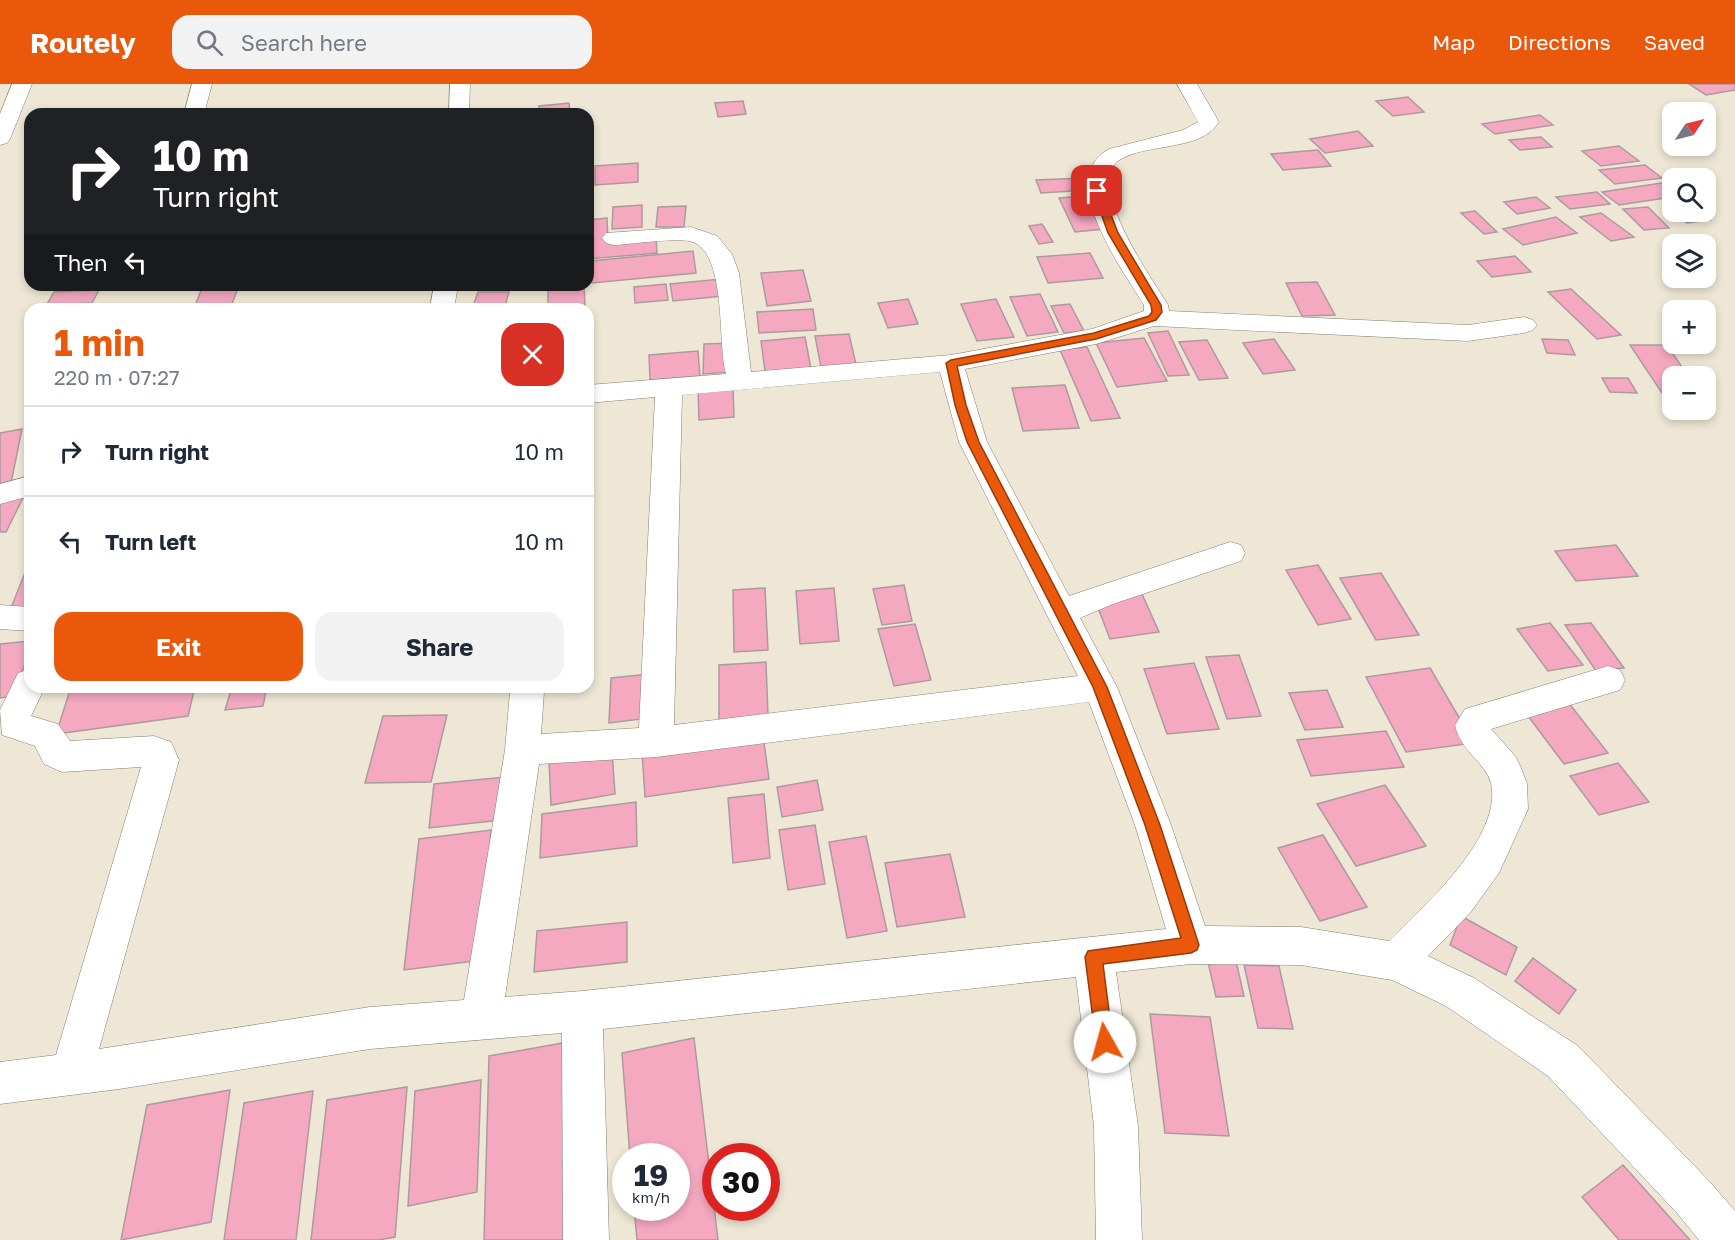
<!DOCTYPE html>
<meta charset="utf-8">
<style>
:root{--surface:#fff;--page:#f2f2f3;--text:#1f2937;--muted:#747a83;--line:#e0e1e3;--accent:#ea580c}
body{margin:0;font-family:"Golos Text",sans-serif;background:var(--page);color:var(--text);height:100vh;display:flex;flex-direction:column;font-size:22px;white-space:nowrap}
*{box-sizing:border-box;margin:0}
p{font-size:20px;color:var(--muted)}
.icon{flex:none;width:33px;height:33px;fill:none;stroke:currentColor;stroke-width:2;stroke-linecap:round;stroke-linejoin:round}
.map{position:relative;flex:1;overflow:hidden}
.details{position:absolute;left:24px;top:219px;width:570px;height:390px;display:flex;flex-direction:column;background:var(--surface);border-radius:18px;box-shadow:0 3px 9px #0003}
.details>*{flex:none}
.guide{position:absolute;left:24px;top:24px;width:570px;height:183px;border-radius:18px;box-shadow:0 3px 9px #0003;background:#202124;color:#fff;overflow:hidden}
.needle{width:39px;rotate:55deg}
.buttons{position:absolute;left:1662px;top:18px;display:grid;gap:12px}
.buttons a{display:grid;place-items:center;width:54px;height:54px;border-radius:12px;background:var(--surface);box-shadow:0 3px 9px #0003;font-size:30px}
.speed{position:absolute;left:612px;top:1059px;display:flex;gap:12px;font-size:30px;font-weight:700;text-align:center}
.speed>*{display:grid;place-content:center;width:78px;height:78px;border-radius:50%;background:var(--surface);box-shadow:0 3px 9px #0003;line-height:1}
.speed small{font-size:15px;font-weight:400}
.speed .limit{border:9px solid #d22;background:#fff;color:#111}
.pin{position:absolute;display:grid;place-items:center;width:51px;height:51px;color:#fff;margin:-26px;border-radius:12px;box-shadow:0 3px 9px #0006}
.me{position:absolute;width:66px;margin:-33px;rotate:353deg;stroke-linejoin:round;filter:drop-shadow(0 0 4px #0008)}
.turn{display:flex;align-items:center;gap:21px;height:126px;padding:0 30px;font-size:27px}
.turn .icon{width:78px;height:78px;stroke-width:2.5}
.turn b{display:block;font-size:42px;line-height:51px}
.then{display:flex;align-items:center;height:57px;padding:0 30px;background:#0003;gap:12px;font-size:22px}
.round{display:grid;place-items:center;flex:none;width:63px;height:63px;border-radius:18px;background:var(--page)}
.overview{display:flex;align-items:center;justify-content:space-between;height:102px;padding:0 30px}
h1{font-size:36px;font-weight:700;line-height:45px;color:var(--accent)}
.cta{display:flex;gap:12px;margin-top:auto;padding:12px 30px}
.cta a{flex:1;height:69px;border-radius:18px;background:var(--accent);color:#fff;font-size:24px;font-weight:700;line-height:69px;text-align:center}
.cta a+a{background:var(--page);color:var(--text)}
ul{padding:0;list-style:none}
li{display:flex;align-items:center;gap:18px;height:90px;padding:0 30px;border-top:2px solid var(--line)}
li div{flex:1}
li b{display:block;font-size:22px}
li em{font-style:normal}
header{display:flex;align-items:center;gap:36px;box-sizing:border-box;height:84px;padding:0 30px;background:var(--accent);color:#fff}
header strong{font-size:28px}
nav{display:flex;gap:33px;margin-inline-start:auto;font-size:21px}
.search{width:420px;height:54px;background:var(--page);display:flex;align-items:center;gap:15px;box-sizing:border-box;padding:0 21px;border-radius:18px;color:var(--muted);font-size:22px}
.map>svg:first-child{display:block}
.building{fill:#f4a9c1;stroke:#ad9a9f;stroke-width:1.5}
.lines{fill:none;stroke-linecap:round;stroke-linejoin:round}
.minor-casing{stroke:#857e6e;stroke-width:1}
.minor{fill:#fff;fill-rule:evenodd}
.route{fill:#ea580c;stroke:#983908;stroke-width:1.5}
</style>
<header>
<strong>Routely</strong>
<div class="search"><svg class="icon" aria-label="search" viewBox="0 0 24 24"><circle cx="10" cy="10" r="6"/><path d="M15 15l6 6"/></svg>Search here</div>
<nav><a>Map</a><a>Directions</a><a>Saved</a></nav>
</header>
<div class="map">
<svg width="1735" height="1156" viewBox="0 0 1735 1156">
<rect width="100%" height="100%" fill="#eee7d5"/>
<path class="building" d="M1689,0H1735V6L1706,11Z
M1408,13L1424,28L1393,32L1376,17Z
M743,17L746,30L718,33L715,19Z
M569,19L570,30H539V22Z
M1540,31L1553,41L1495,50L1482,40Z
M1358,47L1373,62L1325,69L1310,55Z
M1541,53L1552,63L1520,66L1509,56Z
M1619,62L1639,77L1601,82L1582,67Z
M1318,66L1331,82L1283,86L1271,70Z
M638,79V98L595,101V82Z
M1645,81L1662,94L1615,100L1599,86Z
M1084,94L1089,106L1041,109L1036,96Z
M1668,98L1672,101V113L1619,121L1602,108Z
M1597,108L1610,120L1570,125L1556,113Z
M1086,112L1104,145L1075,148L1059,114Z
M1536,113L1550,124L1517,130L1504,118Z
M642,121V143L612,145L613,123Z
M686,122L684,143H656L658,123Z
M1648,123L1669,144L1644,146L1623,125Z
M1475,127L1497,148L1484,150L1461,129Z
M1674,128H1699L1710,136L1687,139Z
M1601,129L1634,153L1611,157L1580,133Z
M1556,133L1577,149L1523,161L1503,145Z
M607,134L608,157L656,153L657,169L588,175V136Z
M1042,140L1053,158L1039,160L1029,142Z
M693,167L696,189L592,199L591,177Z
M1090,169L1103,194L1048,199L1037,173Z
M1515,172L1531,188L1492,193L1477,177Z
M803,186L811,217L767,222L761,189Z
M721,195L723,212L673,217L670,200Z
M1317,198L1335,231L1302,232L1286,199Z
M666,200L668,216L635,219L634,203Z
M203,201H239L232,220L195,222Z
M548,201H584L585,222L548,225Z
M1571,205L1621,251L1597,255L1548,208Z
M99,206L92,219L46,222L54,208Z
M478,208H509L504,225H472Z
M1040,210L1058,248L1027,252L1010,213Z
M908,215L918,240L888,244L878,219Z
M996,215L1014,253L977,257L961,220Z
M1070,220L1084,247L1064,249L1051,222Z
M813,225L816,246L759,249L757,228Z
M1168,247L1189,291L1168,292L1148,249Z
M849,250L857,285L822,288L815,252Z
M805,253L812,290L766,295L761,257Z
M1144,254L1167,297L1117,303L1096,259Z
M1274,255L1295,286L1263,290L1243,259Z
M1542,255L1568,256L1575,271L1547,269Z
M1207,256L1228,294L1199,296L1179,258Z
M732,259V288L703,290L704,260Z
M1630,261H1667L1688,292H1672V315H1666Z
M1087,263L1120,334L1091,337L1060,266Z
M698,267L700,292L650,296L649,271Z
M1602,294H1628L1637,309L1610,308Z
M1065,301L1079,344L1023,347L1012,304Z
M733,302L734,333L699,336L698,305Z
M22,345L10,404L0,406V349Z
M23,414L6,448H0V415Z
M1616,461L1638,492L1576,497L1555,467Z
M30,476V522L11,524Z
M1318,481L1351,535L1318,541L1286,486Z
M1381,489L1419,551L1376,556L1340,494Z
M904,501L912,537L882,541L873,505Z
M765,504L768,566L734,568L733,506Z
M834,504L839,557L800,560L796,507Z
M1142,510L1159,548L1110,555L1095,516Z
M1550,539L1583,581L1548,587L1517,545Z
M1591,539L1624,584L1596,587L1565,541Z
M915,540L931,596L894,602L878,545Z
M30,557V566L13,612L0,614V560Z
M1239,571L1261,632L1227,635L1206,573Z
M766,578L768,632L719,636V581Z
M1194,579L1219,645L1167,650L1144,585Z
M1430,584L1474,659L1406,668L1366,593Z
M649,590V634L609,639L611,594Z
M71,603H195L188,632L56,650Z
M232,603H267L263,622L225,626Z
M1327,606L1343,643L1305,646L1289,609Z
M1568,618L1608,669L1564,680L1525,628Z
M447,631L431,698L365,699L383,632Z
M1386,647L1404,683L1311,692L1297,656Z
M763,651L769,695L645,713L642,668Z
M612,666L615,710L551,721L549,677Z
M1618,679L1649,718L1599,731L1570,692Z
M505,693L501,736L429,744L434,700Z
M817,696L823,726L782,733L777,703Z
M1385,701L1426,762L1356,782L1317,720Z
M764,710L770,774L733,779L728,714Z
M636,718L637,762L540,774L542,730Z
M815,741L825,800L788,806L779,746Z
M491,746L482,876L404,886L419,755Z
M1323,751L1367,823L1320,837L1278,764Z
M866,752L887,847L847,854L829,758Z
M950,770L965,833L897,843L885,779Z
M1461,832L1517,863L1506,891L1450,861Z
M627,838V878L534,888L537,847Z
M1533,874L1576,906L1559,930L1515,897Z
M1236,877L1244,912L1216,913L1208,878Z
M1244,881L1279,882L1293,945L1258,944Z
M1150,930L1210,933L1229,1052L1165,1049Z
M694,954L718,1156H637L634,1124H676V1072H630L622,969Z
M574,957L578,1156H484L489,972Z
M481,996L477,1108L408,1122L415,1007Z
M407,1003L395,1153L378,1156H311L327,1016Z
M230,1006L211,1138L121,1156L147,1021Z
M313,1007L296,1156H224L244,1019Z
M1623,1081L1690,1156H1619L1582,1113Z"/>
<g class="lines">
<g class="minor-casing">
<path id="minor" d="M12,0H32L10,55L7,59L0,61V30Z
M192,0H212L204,30H184Z
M450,0H470L469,30H449Z
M1177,0H1197L1219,38C1208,55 1190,58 1171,62C1155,65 1132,67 1118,77C1086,103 1153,196 1168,221L1169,227L1468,241L1524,233L1533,236L1537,241L1533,246L1524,249L1468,257L1154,242L1096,260L965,285L987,358L1069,512L1230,458L1241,461L1245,469L1241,477L1113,520L1080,534L1117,603L1171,741L1205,842L1301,843L1389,857C1424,822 1503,753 1491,699C1486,679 1460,667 1455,641L1465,625L1608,582L1620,586L1625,596L1620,606L1491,645L1516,673L1521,684L1527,700L1528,725L1499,789L1470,829L1428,872L1474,894L1578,962L1709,1097L1735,1127V1156H1699L1677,1129L1548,992L1446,922L1392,896L1301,881L1191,880L1116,888L1138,1042L1142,1156H1096L1094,1042L1076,893L603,945L609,1156H563L562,949L370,965L119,1005L0,1020V978L56,971L141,683L62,688L44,680L35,662L2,651L0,626L18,589L30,585V603H45L31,632L58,640L70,657L154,652L171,658L179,676L99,965L370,923L464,916L505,666L510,608L513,603H541L544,608L541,650L639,644L655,313L588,319V301L726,290C717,260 728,164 689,157C672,154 633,160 614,161L606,159L602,154L606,149L691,143L717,152L732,170L739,189L751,288L951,271L1092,245L1144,227V221C1123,187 1055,94 1109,65L1183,46L1198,38ZM940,288L959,358L1078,592L674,641L682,311ZM1089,618L1135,741L1166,845L582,907L505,913L539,680L656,673Z
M434,201H458L454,225H430Z
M30,392V412L0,420V400Z
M0,521L30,523V547L0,545Z"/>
</g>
<use href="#minor" class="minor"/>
</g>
<path class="route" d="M1097,104L1102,107L1118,149L1161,221L1162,228L1156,236L1096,255L957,282L966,321L979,358L1107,603L1160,741L1199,861L1197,866L1191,869L1103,880L1113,958L1111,964L1105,966L1099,964L1096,958L1085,873L1088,867L1181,854L1145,741L1093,603L967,358L955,321L946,279L951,276L1094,249L1149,232L1152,228L1151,221L1108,149L1093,107Z"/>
</svg>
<div class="buttons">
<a><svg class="needle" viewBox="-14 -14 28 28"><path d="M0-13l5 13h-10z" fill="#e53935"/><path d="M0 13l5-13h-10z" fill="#747a83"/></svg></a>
<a><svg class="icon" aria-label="search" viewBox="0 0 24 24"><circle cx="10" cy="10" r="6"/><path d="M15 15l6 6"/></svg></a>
<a><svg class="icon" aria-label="layers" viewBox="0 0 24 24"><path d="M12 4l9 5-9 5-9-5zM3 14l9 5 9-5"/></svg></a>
<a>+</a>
<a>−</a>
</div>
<div class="speed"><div>19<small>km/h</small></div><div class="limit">30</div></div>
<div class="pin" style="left:1097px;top:107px;background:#d93025"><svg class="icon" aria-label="arrive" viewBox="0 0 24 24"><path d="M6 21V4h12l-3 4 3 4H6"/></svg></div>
<svg class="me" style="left:1105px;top:958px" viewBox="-20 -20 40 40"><circle r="19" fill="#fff"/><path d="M0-13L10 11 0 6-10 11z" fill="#ea580c"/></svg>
<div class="guide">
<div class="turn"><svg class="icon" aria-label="right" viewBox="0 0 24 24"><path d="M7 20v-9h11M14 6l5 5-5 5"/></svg><div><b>10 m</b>Turn right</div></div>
<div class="then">Then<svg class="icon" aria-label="left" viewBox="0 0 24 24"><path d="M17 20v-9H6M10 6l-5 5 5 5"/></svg></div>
</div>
<section class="details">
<div class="overview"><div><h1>1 min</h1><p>220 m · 07:27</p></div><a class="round" style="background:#d93025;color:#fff"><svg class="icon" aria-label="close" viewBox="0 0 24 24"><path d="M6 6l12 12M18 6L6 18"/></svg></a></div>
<ul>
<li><svg class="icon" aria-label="right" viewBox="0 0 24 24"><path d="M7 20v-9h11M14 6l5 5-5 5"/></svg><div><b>Turn right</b></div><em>10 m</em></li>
<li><svg class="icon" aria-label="left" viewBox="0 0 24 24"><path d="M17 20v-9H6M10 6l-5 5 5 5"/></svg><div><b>Turn left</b></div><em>10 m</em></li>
</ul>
<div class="cta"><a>Exit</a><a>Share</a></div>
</section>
</div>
